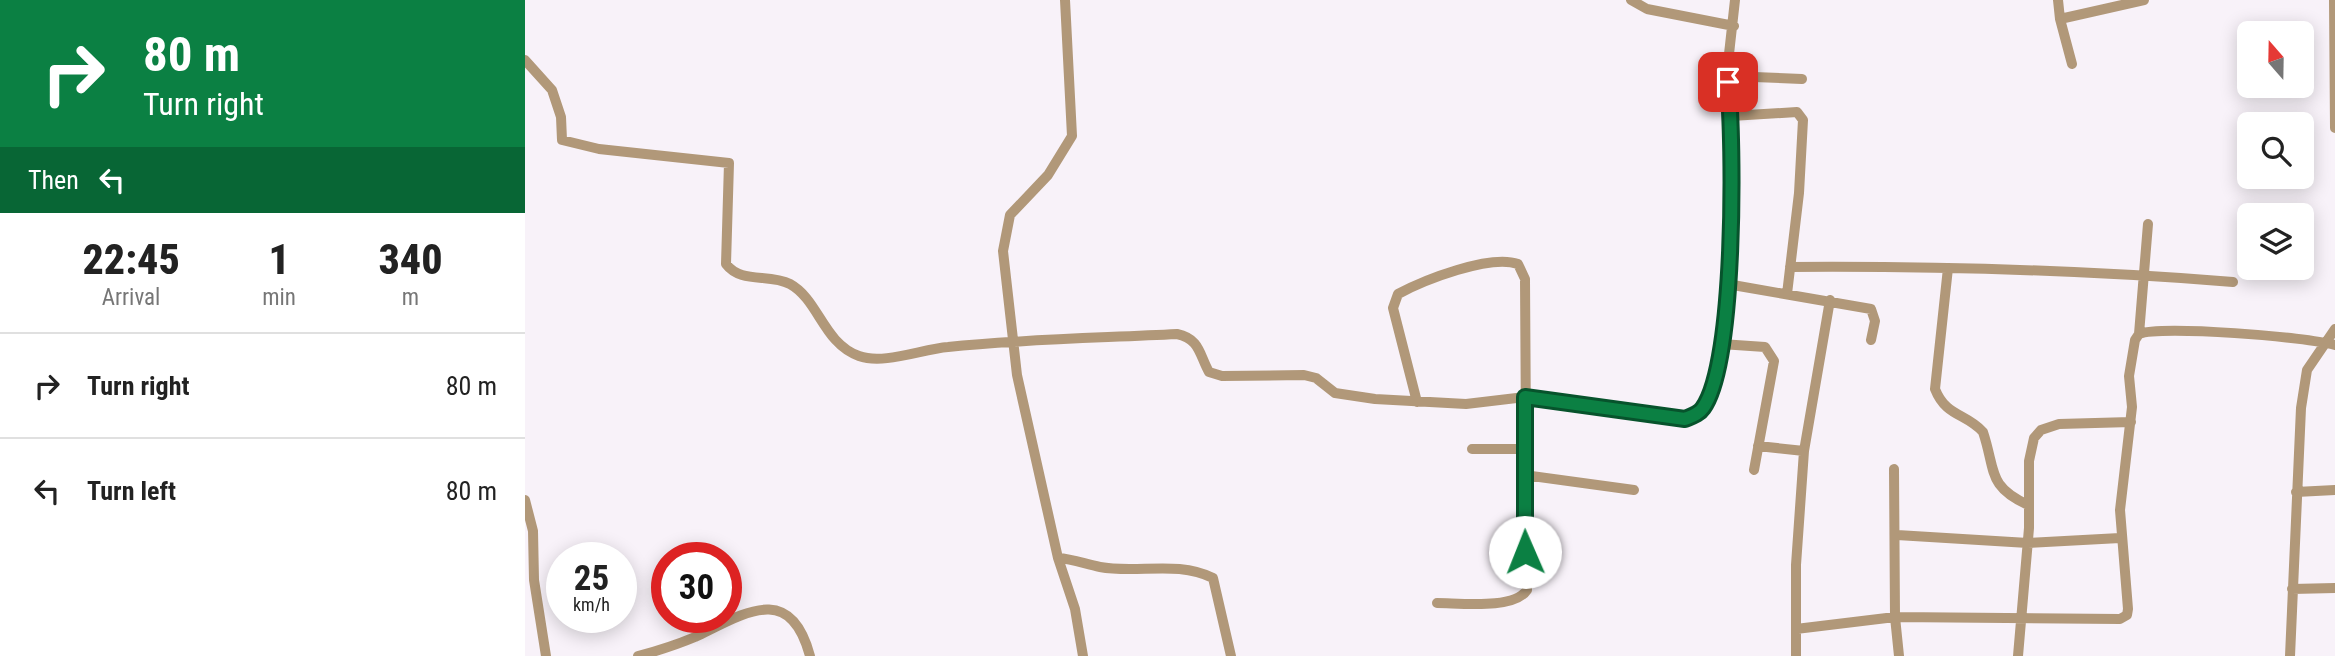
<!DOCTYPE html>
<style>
:root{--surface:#fff;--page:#f2f2f2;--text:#222;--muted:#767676;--line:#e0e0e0}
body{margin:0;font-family:"Roboto Condensed",sans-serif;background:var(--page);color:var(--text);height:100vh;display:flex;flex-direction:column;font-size:26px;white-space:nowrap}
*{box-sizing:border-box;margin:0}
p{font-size:23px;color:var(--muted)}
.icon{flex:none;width:38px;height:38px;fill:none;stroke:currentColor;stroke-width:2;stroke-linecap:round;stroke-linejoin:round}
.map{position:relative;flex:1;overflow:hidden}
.details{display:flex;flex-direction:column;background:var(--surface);width:525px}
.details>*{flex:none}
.hud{background:#0b8043;color:#fff;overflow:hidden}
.needle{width:46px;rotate:340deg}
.tools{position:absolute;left:1712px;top:21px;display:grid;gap:14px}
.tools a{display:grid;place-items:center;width:77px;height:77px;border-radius:10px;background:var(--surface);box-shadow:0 4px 18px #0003;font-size:35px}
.speed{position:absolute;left:21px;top:542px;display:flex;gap:14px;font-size:35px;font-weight:700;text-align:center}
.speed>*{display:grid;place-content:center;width:91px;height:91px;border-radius:50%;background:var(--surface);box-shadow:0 4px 18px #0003;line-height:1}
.speed small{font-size:18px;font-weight:400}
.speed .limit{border:10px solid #d22;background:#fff;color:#111}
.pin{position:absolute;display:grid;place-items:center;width:60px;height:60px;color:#fff;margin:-30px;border-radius:14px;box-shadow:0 4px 10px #0006}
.me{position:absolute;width:77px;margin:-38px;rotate:359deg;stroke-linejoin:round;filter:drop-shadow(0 0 5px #0008)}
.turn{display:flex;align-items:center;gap:24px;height:147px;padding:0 28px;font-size:32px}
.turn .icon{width:91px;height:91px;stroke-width:2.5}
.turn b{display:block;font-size:49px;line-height:60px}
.then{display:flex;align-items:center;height:66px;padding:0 28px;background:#0003;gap:14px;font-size:26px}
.eta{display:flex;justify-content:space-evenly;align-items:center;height:119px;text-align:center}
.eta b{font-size:42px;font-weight:800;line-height:49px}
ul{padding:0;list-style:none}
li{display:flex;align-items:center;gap:21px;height:105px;padding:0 28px;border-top:2px solid var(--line)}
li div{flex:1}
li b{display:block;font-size:26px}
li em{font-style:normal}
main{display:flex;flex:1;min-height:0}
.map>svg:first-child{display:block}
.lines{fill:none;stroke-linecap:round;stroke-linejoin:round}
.street{stroke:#b19879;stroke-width:10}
.route-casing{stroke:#07532c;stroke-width:18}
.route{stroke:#0b8043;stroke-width:12}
</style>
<main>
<section class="details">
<div class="hud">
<div class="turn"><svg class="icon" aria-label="right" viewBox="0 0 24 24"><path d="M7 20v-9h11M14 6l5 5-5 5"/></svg><div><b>80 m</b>Turn right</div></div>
<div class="then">Then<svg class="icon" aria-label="left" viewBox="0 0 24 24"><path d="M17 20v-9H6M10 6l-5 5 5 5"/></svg></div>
</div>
<div class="eta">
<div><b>22:45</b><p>Arrival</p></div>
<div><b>1</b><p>min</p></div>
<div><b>340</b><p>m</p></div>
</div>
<ul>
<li><svg class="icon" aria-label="right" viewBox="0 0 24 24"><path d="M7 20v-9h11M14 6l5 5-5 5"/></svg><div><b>Turn right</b></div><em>80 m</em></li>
<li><svg class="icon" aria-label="left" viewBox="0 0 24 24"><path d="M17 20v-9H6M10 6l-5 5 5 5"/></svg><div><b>Turn left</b></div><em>80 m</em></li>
</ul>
</section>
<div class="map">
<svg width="1810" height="656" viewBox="0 0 1810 656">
<rect width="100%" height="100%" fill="#f8f2f9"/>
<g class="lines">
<path class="street" d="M540,0L547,136L523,175L485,215L478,251L492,375L533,558L550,609L558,656
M1106,0L1122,9L1209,26
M1533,0L1535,19
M1809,0L1810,128
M0,60L27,90L36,117L37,140L74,149L204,163L201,264C216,284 244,273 265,284C294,300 298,343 334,356C359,365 397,349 423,347C499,339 576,338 652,334C675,339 674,354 684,372L697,376L779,375L791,378L810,393L850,399L941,404L1000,397L1160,419L1180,406L1187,391L1195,353L1206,209L1207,125L1203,63L1210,0
M1547,64L1535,19L1619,0
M1203,76L1277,79
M1206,116L1272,112L1278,120L1274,193L1262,294
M1265,267C1413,266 1561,270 1708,282
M1423,268L1410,389C1421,417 1441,413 1458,432C1471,471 1462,486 1503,505
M1202,284L1346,309L1350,321L1346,340
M1614,334L1623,224
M1196,344L1240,347L1249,361L1229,470
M892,402L868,308L873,294C899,280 965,254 993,264L1000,279L1002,590C989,610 934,603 912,603
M1233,446L1279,451
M947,449H999
M1369,469L1370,617L1595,619L1602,615L1603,609L1595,510L1607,407L1604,376L1610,340L1614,334C1635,325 1783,337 1810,345
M999,475L1109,490
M1771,492L1810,490
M0,500L8,531L9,580L21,656
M1372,535L1503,543L1595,538
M533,558C548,559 560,564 575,567C612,574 652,560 688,578L706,656
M1767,589L1810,588
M1271,629L1370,617L1374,656
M113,656C132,651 151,645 170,637C218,614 265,581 285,656
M1271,656V565L1279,451L1305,300
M1493,656L1504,528V461L1509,438L1516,430L1534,424L1606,422
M1765,656L1776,408L1782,370L1810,329"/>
</g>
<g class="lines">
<g class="route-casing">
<path id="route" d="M1000,552V397L1160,419C1167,416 1174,414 1178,408C1211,362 1209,143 1203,82"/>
</g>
<use href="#route" class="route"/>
</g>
</svg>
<div class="tools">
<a><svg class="needle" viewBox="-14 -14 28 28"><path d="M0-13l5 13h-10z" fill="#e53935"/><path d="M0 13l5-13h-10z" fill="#767676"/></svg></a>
<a><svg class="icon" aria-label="search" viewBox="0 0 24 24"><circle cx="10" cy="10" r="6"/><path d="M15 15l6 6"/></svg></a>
<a><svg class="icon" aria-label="layers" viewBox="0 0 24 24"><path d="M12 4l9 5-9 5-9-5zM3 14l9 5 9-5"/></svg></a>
</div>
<div class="speed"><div>25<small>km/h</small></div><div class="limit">30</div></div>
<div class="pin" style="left:1203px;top:82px;background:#d93025"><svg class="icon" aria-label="arrive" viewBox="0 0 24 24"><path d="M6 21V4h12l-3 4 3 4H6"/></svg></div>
<svg class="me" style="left:1000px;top:552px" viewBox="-20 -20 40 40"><circle r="19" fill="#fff"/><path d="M0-13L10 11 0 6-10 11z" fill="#0b8043"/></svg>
</div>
</main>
